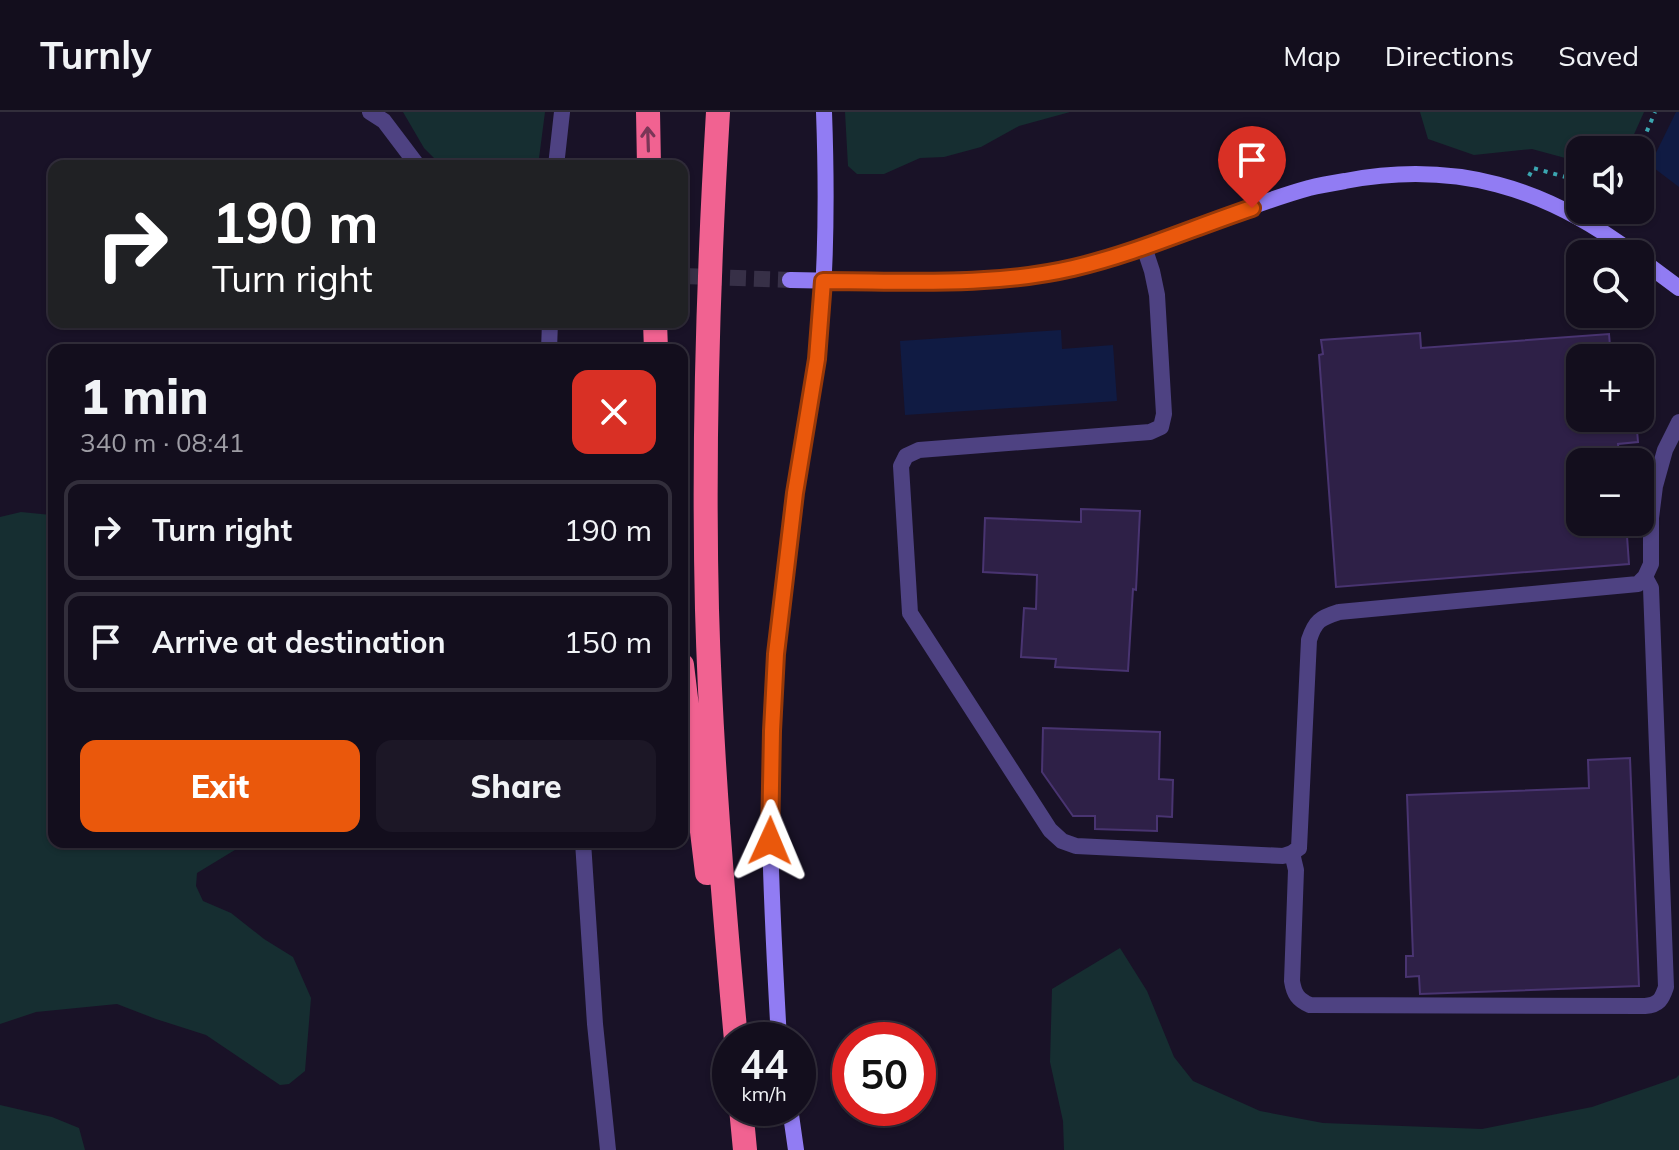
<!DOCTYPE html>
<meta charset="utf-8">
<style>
:root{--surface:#130e1d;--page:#1c1726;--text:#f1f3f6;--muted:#9d9ca4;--line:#322e3b;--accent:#ea580c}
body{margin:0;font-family:Mulish,sans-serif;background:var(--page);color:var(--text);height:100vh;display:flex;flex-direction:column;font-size:30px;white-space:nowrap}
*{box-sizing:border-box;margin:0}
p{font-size:26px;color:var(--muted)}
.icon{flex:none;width:44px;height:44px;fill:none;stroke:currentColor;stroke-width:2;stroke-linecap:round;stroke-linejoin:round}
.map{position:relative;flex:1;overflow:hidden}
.drawer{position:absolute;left:48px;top:232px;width:640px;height:504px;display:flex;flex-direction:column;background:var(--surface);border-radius:16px;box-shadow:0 2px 6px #0004,0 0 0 2px var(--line)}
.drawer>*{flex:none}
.hud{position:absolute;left:48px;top:48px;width:640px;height:168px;border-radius:16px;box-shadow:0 2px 6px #0004,0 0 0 2px var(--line);background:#202124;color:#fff;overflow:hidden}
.tools{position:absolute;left:1566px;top:24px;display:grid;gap:16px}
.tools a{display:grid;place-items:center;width:88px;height:88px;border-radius:16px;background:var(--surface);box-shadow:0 2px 6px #0004,0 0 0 2px var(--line);font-size:40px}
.speed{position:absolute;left:712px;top:910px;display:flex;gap:16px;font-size:40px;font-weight:700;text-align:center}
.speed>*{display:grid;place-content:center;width:104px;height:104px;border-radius:50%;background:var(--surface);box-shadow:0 2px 6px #0004,0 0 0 2px var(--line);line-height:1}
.speed small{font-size:20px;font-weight:400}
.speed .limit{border:12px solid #d22;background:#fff;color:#111}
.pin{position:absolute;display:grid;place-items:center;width:68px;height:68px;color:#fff;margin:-82px -34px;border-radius:50% 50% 50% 0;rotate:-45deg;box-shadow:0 0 8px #0007}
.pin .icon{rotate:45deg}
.me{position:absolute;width:88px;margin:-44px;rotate:1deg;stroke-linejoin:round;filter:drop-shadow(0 0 6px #0008)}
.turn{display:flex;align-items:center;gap:28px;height:168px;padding:0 32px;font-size:36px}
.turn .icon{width:104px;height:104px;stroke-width:2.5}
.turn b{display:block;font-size:56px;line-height:68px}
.round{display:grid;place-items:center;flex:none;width:84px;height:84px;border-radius:16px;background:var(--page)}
.head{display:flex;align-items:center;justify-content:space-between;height:136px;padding:0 32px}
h1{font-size:48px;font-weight:800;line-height:60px}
.action{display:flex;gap:16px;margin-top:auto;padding:16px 32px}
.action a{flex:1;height:92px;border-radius:16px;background:var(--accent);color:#fff;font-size:32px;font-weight:800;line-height:92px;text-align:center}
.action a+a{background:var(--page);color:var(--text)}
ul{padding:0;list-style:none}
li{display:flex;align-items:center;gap:24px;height:100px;margin:0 16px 12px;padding:0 16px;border:4px solid var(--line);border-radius:16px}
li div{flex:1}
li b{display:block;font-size:30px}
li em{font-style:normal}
header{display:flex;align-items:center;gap:48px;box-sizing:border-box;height:112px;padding:0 40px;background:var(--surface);border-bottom:2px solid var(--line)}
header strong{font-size:38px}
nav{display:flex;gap:44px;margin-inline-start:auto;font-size:28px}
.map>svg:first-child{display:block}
.green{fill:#162e31}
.water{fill:#101b43}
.building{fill:#2e2047;stroke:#493471;stroke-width:2}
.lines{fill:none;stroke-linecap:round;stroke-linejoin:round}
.secondary-tunnel{stroke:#373047;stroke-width:16;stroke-dasharray:16 8;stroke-linecap:butt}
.path{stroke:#3ba6b1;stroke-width:4;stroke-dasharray:4 6;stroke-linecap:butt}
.street{stroke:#4e4282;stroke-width:16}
.secondary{stroke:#917cf3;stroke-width:16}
.highway{stroke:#f16291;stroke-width:24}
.oneway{stroke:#7a3657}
.route-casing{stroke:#983908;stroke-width:20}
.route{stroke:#ea580c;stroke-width:14}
</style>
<header>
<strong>Turnly</strong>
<nav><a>Map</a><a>Directions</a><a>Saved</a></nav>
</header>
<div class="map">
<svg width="1679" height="1038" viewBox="0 0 1679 1038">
<rect width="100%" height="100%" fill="#191227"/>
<path class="green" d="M403,0H545L538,54H442L424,36Z
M845,0H1070L1019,14L981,35L944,45L920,46L884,62H857L848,54Z
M1420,0H1644L1627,38H1580V50L1532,37L1474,43L1428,27Z
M21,400L51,403L54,407V730H248L197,761L196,774L203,789L231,801L264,827L293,845L311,886L305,959L289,972L280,973L206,923L156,907L117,892L36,900L0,912V405Z
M1120,836L1147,879L1174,945L1193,969L1260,999L1323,1011L1482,1017L1592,995L1676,966L1679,963V1038H1064L1063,1009L1050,950L1052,877Z
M0,993L52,1005L79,1016L85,1038H0Z"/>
<path class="water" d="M1676,0H1679V75L1650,53Z
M1061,218L1062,237L1113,233L1117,289L905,303L900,229Z"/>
<path class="building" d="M1420,221L1421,236L1609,222L1611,246H1580V306H1636L1638,330L1618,332L1620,350H1580V410H1626L1629,452L1336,475L1319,243L1323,242L1321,228Z
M1081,397L1140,399L1136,478L1133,477L1128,559L1055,555L1056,547L1021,545L1024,496L1036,497L1037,463L983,460L985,406L1081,410Z
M1043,616L1160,620L1159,667L1173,668L1172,705L1157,704V719L1095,717V704H1073L1042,660Z
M1630,646L1639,874L1420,882L1419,864L1406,865V844H1413L1407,683L1589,676L1588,648Z"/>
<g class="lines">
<path class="secondary-tunnel" d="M682,164L790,168"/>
<path class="path" d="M1639,38L1655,0
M1529,64L1533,56L1580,69"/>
<path class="street" d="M370,0L384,9L418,54
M556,54L562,0
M1144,135L1152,159L1157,183L1164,302L1161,315L1150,320L919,338L906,344L901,354L910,501L1050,718L1062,729L1076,734L1283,744L1292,741L1299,736L1309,528C1315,509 1320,506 1339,500L1638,472L1645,465L1651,452V406L1655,374L1665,338L1679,310
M549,238L550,210
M583,730L595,912L608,1038
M1292,741L1296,758L1292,869C1294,882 1298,888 1310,893L1645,894C1659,893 1662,887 1666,875L1651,476L1645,465"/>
<path class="secondary" d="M1640,147L1679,176
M790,168C845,169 899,170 954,168C994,167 1034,165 1074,156C1155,137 1229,98 1309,76C1321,73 1333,71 1345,69C1455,48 1545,75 1634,142
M779,928C772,799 764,670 776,541C781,487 788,433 796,379C802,335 812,292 817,248C827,166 827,82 824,0
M790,996L796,1038"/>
<path class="highway" d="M648,0L649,54
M718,0C708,166 703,332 707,498C711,641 723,785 736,928
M655,210L656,238
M682,553L707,761
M741,996L745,1038"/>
</g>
<defs><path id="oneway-shaft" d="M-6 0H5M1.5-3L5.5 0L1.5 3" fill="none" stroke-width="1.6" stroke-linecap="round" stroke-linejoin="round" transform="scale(2)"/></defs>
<use class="oneway" href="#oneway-shaft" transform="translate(648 27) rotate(-92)"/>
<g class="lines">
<g class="route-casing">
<path id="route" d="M770,729L772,619L776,542L795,381L817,247L823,169C906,169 991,175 1073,156C1134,142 1192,116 1252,96"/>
</g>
<use href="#route" class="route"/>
</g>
</svg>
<div class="tools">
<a><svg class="icon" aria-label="sound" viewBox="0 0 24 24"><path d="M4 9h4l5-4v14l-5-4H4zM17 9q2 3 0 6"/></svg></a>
<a><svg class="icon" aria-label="search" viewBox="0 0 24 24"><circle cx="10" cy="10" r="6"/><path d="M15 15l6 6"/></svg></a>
<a>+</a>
<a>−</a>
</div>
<div class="speed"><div>44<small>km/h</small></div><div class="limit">50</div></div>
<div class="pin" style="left:1252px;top:96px;background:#d93025"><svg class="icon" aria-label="arrive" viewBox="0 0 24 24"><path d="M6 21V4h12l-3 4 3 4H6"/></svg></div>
<svg class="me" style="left:770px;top:729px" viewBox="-20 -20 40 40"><path d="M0-17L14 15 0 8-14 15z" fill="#ea580c" stroke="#fff" stroke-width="4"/></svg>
<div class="hud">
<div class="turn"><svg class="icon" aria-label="right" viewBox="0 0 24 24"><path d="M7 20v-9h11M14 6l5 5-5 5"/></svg><div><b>190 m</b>Turn right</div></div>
</div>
<section class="drawer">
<div class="head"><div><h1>1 min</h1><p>340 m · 08:41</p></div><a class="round" style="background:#d93025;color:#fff"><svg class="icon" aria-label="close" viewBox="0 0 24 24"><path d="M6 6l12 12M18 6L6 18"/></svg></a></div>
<ul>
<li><svg class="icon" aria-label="right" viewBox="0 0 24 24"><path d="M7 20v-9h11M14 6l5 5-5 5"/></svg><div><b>Turn right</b></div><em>190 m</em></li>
<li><svg class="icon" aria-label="arrive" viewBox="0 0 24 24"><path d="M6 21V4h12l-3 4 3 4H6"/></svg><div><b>Arrive at destination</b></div><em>150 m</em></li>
</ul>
<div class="action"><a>Exit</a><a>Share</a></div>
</section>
</div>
